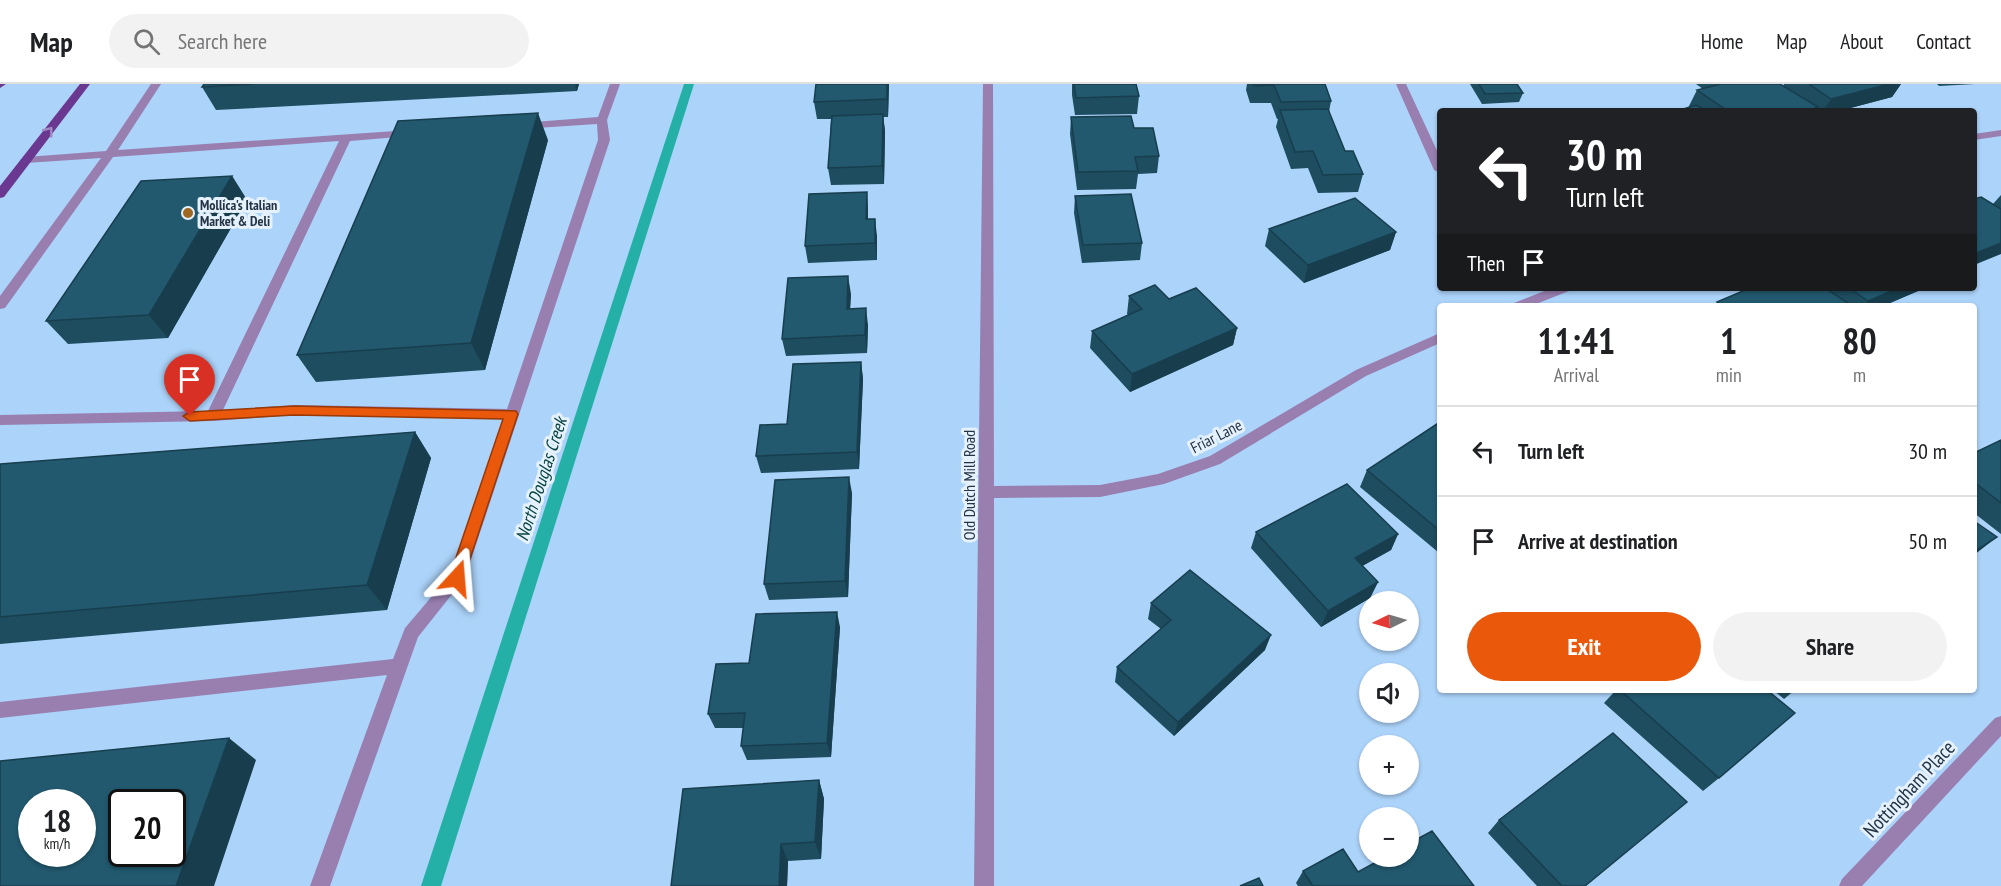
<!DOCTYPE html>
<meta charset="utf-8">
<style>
:root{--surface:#fff;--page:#f2f2f2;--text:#202124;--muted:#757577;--line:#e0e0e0;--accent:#ea580c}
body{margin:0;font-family:"PT Sans Narrow",sans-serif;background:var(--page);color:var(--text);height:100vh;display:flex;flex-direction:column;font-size:22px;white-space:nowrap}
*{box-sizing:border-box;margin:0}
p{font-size:20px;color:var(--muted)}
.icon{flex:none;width:33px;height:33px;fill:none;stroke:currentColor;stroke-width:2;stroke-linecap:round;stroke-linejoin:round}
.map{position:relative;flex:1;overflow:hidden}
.drawer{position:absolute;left:1437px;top:219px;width:540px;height:390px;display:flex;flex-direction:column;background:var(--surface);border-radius:6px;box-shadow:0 2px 4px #0004}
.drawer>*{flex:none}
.banner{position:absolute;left:1437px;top:24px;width:540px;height:183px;border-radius:6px;box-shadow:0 2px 4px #0004;background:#202124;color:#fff;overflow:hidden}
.needle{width:39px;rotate:265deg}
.tools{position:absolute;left:1359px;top:507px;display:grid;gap:12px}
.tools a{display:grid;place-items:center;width:60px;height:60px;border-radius:50%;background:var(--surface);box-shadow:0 2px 4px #0004;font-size:30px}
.speed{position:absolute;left:18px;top:705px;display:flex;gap:12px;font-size:30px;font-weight:700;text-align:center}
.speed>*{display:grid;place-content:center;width:78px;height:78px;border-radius:50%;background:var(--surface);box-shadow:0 2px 4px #0004;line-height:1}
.speed small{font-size:15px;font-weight:400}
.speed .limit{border:3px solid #111;border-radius:9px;background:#fff;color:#111}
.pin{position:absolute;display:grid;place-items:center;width:51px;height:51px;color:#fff;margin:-62px -26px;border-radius:50% 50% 50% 0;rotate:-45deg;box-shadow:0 0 6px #0007}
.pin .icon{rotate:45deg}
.me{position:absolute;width:66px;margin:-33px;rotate:19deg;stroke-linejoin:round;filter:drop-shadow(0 0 4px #0008)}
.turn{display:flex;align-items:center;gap:21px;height:126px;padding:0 30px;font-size:27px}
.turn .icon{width:78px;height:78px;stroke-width:2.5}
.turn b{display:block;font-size:42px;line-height:51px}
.then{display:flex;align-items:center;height:57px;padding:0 30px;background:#0003;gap:12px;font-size:22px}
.eta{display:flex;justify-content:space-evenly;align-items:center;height:102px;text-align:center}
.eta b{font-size:36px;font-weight:700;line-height:42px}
.button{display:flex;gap:12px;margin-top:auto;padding:12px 30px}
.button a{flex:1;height:69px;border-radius:36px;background:var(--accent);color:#fff;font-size:24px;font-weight:700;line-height:69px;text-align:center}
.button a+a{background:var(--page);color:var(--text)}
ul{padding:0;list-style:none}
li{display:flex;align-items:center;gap:18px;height:90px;padding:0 30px;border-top:2px solid var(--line)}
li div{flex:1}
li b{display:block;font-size:22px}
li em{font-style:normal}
header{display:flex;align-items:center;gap:36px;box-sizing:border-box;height:84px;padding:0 30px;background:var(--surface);border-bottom:2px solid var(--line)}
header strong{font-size:28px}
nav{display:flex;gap:33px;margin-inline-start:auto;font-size:21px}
.search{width:420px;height:54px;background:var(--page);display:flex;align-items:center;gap:15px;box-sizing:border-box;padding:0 21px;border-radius:33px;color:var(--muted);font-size:22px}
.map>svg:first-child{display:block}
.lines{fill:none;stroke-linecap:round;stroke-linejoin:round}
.stream{fill:#24b0a6;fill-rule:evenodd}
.minor{fill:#987fb0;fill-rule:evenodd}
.major{fill:#6a3791;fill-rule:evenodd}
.wall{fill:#1d4d5f}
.shaded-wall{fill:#183e4e}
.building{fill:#22596f;stroke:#183e4e;stroke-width:1.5;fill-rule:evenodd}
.oneway{stroke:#a18bc2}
.route{fill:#ea580c;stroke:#983908;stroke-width:1.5}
.poi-dot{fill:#9e6722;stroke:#e5f1fd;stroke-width:2}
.labels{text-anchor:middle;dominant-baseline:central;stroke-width:6;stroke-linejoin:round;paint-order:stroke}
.far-poi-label{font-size:14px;font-weight:bold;fill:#253444;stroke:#e5f1fd;text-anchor:start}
.street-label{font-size:16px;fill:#253444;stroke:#e5f1fd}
.water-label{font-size:18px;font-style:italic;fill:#07433f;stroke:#e5f1fd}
.near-street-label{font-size:20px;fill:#253444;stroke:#e5f1fd}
</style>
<header>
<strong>Map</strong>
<div class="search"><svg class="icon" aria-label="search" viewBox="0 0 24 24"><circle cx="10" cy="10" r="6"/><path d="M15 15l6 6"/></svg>Search here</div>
<nav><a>Home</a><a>Map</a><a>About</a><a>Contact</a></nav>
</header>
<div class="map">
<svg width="2001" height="802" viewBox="0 0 2001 802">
<rect width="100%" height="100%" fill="#acd3fa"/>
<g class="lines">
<path class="stream" d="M684,0H694L441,802H421Z"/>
<path class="minor" d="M151,0H161L118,66L410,46L416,49L410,52L350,57L223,326L295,321L507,325L598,56L597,40L521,45L515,42L521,39L598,33L610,0H620L607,36L610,56L465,494L418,553L330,802H310L387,591L0,634V618L393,575L405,544L450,491L503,335L295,331L213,337L0,341V331L208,327L339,57L113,73L5,224L0,225V212L101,74L26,79L20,76L26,73L106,67Z
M983,0H993L994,402L1100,401L1158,390L1210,372L1356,286L1440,249V259L1366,292L1220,380L1164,400L1100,413L994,414V802H974Z
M1396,0H1406L1440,73V89L1434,86Z
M2001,46V52L1974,56V50Z
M1552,204H1570L1569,207L1531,222H1512L1514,219Z
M2001,632V652L1862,802H1839L1842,795L1995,634Z"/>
<path class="major" d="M0,0H6L0,4Z
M80,0H90L4,113L0,114V102Z"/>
</g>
<path class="wall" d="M204,0H579L577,7L216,26L202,3Z
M889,0L888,33H883L885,47L884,100L831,101L828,84L831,35H817L814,18Z
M1072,0H1136L1139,12L1137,30L1075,31L1072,11Z
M1247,0H1325L1331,17L1329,28L1345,67L1363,90L1358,108L1318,109L1308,84L1291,85L1276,43L1278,35H1277L1271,19H1250L1246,6Z
M1470,0H1517L1523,9L1519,18L1482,20Z
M1696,0H1780L1783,2L1784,0H1901L1892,13L1839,27H1677L1688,24L1697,6L1703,5Z
M1937,0H1975L1939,2Z
M1071,33L1134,44L1159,72L1157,89L1138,90L1136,105L1077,106L1070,50Z
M548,56L485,286L316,298L297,271Z
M232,92L247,116L168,254L68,260L46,237Z
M867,108L868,126V135L877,152V176L808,179L805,162Z
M2001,111V170L1993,120Z
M1075,112L1142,159L1140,176L1082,179L1074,129Z
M1269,145L1396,148L1390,166L1304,199L1265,162Z
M1750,204H1925L1883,222H1714L1717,218Z
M851,210L850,225L868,241L867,269L786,272L782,255Z
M1129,212L1169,215L1237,244L1233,261L1130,308L1090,264L1092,247L1128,231L1127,230Z
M861,278L863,295L859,385L761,389L756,372L787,340Z
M1440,338V467L1438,468L1360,403L1367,386Z
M415,348L431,374L387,526L0,560V380Z
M2001,356V450L1974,429V369Z
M852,409L848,513L769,516L764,500Z
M1256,448L1398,450L1391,466L1362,482L1378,498L1370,514L1321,543L1251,464Z
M1151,519L1265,566L1174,652L1115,598L1117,583L1161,545L1148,535Z
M840,543L831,673L747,676L741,662L743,644H715L708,630L749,579Z
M1616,606H1767L1719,694L1703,707L1604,619Z
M1773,606H1795L1784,615Z
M819,696L824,715L821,775L788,777L787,802H671Z
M1499,736L1585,802H1537L1488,749Z
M1303,787L1358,788L1474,802H1298L1296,799Z"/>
<path class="shaded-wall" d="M575,0H579L577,7Z
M887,0H889L888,33L887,15Z
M1889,0H1901L1892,13L1839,27H1823L1831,15Z
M1818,23L1815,27H1805Z
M538,29L548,56L485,286L471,259Z
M883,30L885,47L884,100L882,82Z
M232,92L247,116L168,254L149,231Z
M867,108L868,126V153L866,135Z
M875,135L877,152V176L875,159Z
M1396,148L1390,166L1304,199L1308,181Z
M2001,159V170L1974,181V170Z
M848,192L851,210L849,242L847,225Z
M1899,204H1925L1883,222H1864L1868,217Z
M866,224L868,241L867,269L865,251Z
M1237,244L1233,261L1130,308L1132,290Z
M861,278L863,295L859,385L857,368Z
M415,348L431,374L387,526L367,501Z
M849,393L852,409L848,513L845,497Z
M1398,450L1391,466L1348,490L1355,474Z
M1997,453L1974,471V468Z
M1378,498L1370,514L1321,543L1328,527Z
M837,528L840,543L831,673L827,659Z
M1271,551L1265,566L1174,652L1178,638Z
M229,654L256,676L214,802H176Z
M819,696L824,715L821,775L815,758Z
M781,760L788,777L787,802H779Z"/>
<path class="building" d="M204,0H254L202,3Z
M816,0H887V15L814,18Z
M1074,0H1136L1139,12L1076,14Z
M1253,0H1325L1331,17L1281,18L1274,1L1254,2Z
M1479,0H1517L1523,9L1485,10Z
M1721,0H1780L1818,23L1805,27H1728L1697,6Z
M1809,0H1889L1831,15Z
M1696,21L1706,27H1677Z
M1328,25L1345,67H1353L1363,90L1323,91L1313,67L1295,68L1280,26Z
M538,29L471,259L297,271L398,37Z
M883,30L882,82L828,84L832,32Z
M1131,32L1134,44H1153L1159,72L1135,73L1138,87L1078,88L1071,33Z
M232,92L149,231L46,237L141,97Z
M867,108L866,135H875V159L805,162L809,110Z
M1131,110L1142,159L1083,161L1075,112Z
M1981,113L2001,125V159L1974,170V115Z
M1355,114L1396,148L1308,181L1269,145Z
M848,192L847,225L866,224L865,251L782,255L788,194Z
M1155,201L1169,215L1196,204L1237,244L1132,290L1092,247L1142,225L1129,212Z
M1750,204H1825L1851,221L1722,222L1717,218Z
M1849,204H1899L1868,217Z
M861,278L857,368L756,372L760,341L787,340L793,280Z
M1440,338V447L1367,386Z
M415,348L367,501L0,533V380Z
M2001,356V419L1974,398V369Z
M849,393L845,497L764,500L775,396Z
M1347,400L1398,450L1355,474L1378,498L1328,527L1256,448Z
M1974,437L1997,453L1974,468Z
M1190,486L1271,551L1178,638L1117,583L1171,536L1151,519Z
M837,528L827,659L741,662L745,629L708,630L716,580L749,579L756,530Z
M1620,606H1767L1795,629L1719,694Z
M1613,649L1687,718L1585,802H1562L1499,736Z
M229,654L176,802H0V677ZM32,718H82V770H32ZM122,718H172V770H122Z
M819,696L815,758L781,760L779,802H671L683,705Z
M1432,747L1474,802H1313L1303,787L1343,765L1358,788L1387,772H1408V760Z
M1259,794L1263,802H1240Z"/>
<defs><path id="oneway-chevron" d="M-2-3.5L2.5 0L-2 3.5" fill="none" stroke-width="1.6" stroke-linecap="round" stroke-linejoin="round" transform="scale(1.5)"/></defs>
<use class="oneway" href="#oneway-chevron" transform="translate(49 47) rotate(-52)"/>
<path class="route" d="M294,322L516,327L518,330L462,499H451L449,494L503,335L294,331L190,337L183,332L190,328Z"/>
<circle class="poi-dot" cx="188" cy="129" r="6"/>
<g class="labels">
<g class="far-poi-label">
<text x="200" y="121">Mollica's Italian<tspan x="200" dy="16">Market &amp; Deli</tspan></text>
</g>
<g class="street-label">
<text transform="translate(1216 352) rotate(-27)">Friar Lane</text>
<text transform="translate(969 401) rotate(-90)">Old Dutch Mill Road</text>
</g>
<g class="water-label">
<text transform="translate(541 395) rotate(-72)">North Douglas Creek</text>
</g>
<g class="near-street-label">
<text transform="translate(1909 705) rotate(-47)">Nottingham Place</text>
</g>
</g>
</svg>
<div class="tools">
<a><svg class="needle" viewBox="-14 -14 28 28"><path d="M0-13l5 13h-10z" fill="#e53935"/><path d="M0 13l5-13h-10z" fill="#757577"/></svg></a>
<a><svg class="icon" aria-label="sound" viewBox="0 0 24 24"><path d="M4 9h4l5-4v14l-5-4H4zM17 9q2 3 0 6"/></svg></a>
<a>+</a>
<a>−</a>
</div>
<div class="speed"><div>18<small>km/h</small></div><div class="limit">20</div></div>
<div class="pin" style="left:190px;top:332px;background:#d93025"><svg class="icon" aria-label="arrive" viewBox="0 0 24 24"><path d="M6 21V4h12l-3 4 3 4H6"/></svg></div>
<svg class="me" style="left:457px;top:494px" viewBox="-20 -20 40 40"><path d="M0-17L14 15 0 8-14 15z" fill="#ea580c" stroke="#fff" stroke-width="4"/></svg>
<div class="banner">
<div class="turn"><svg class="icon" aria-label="left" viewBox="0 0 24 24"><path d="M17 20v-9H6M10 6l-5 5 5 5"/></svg><div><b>30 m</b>Turn left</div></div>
<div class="then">Then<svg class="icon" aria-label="arrive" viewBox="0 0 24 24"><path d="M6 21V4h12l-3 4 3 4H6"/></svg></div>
</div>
<section class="drawer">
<div class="eta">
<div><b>11:41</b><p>Arrival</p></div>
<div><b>1</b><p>min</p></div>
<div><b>80</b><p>m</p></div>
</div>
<ul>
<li><svg class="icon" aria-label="left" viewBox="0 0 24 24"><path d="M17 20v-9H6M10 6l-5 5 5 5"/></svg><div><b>Turn left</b></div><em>30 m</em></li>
<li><svg class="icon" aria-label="arrive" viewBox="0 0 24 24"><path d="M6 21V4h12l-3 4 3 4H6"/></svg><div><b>Arrive at destination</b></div><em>50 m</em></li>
</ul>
<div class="button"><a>Exit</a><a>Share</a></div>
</section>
</div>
